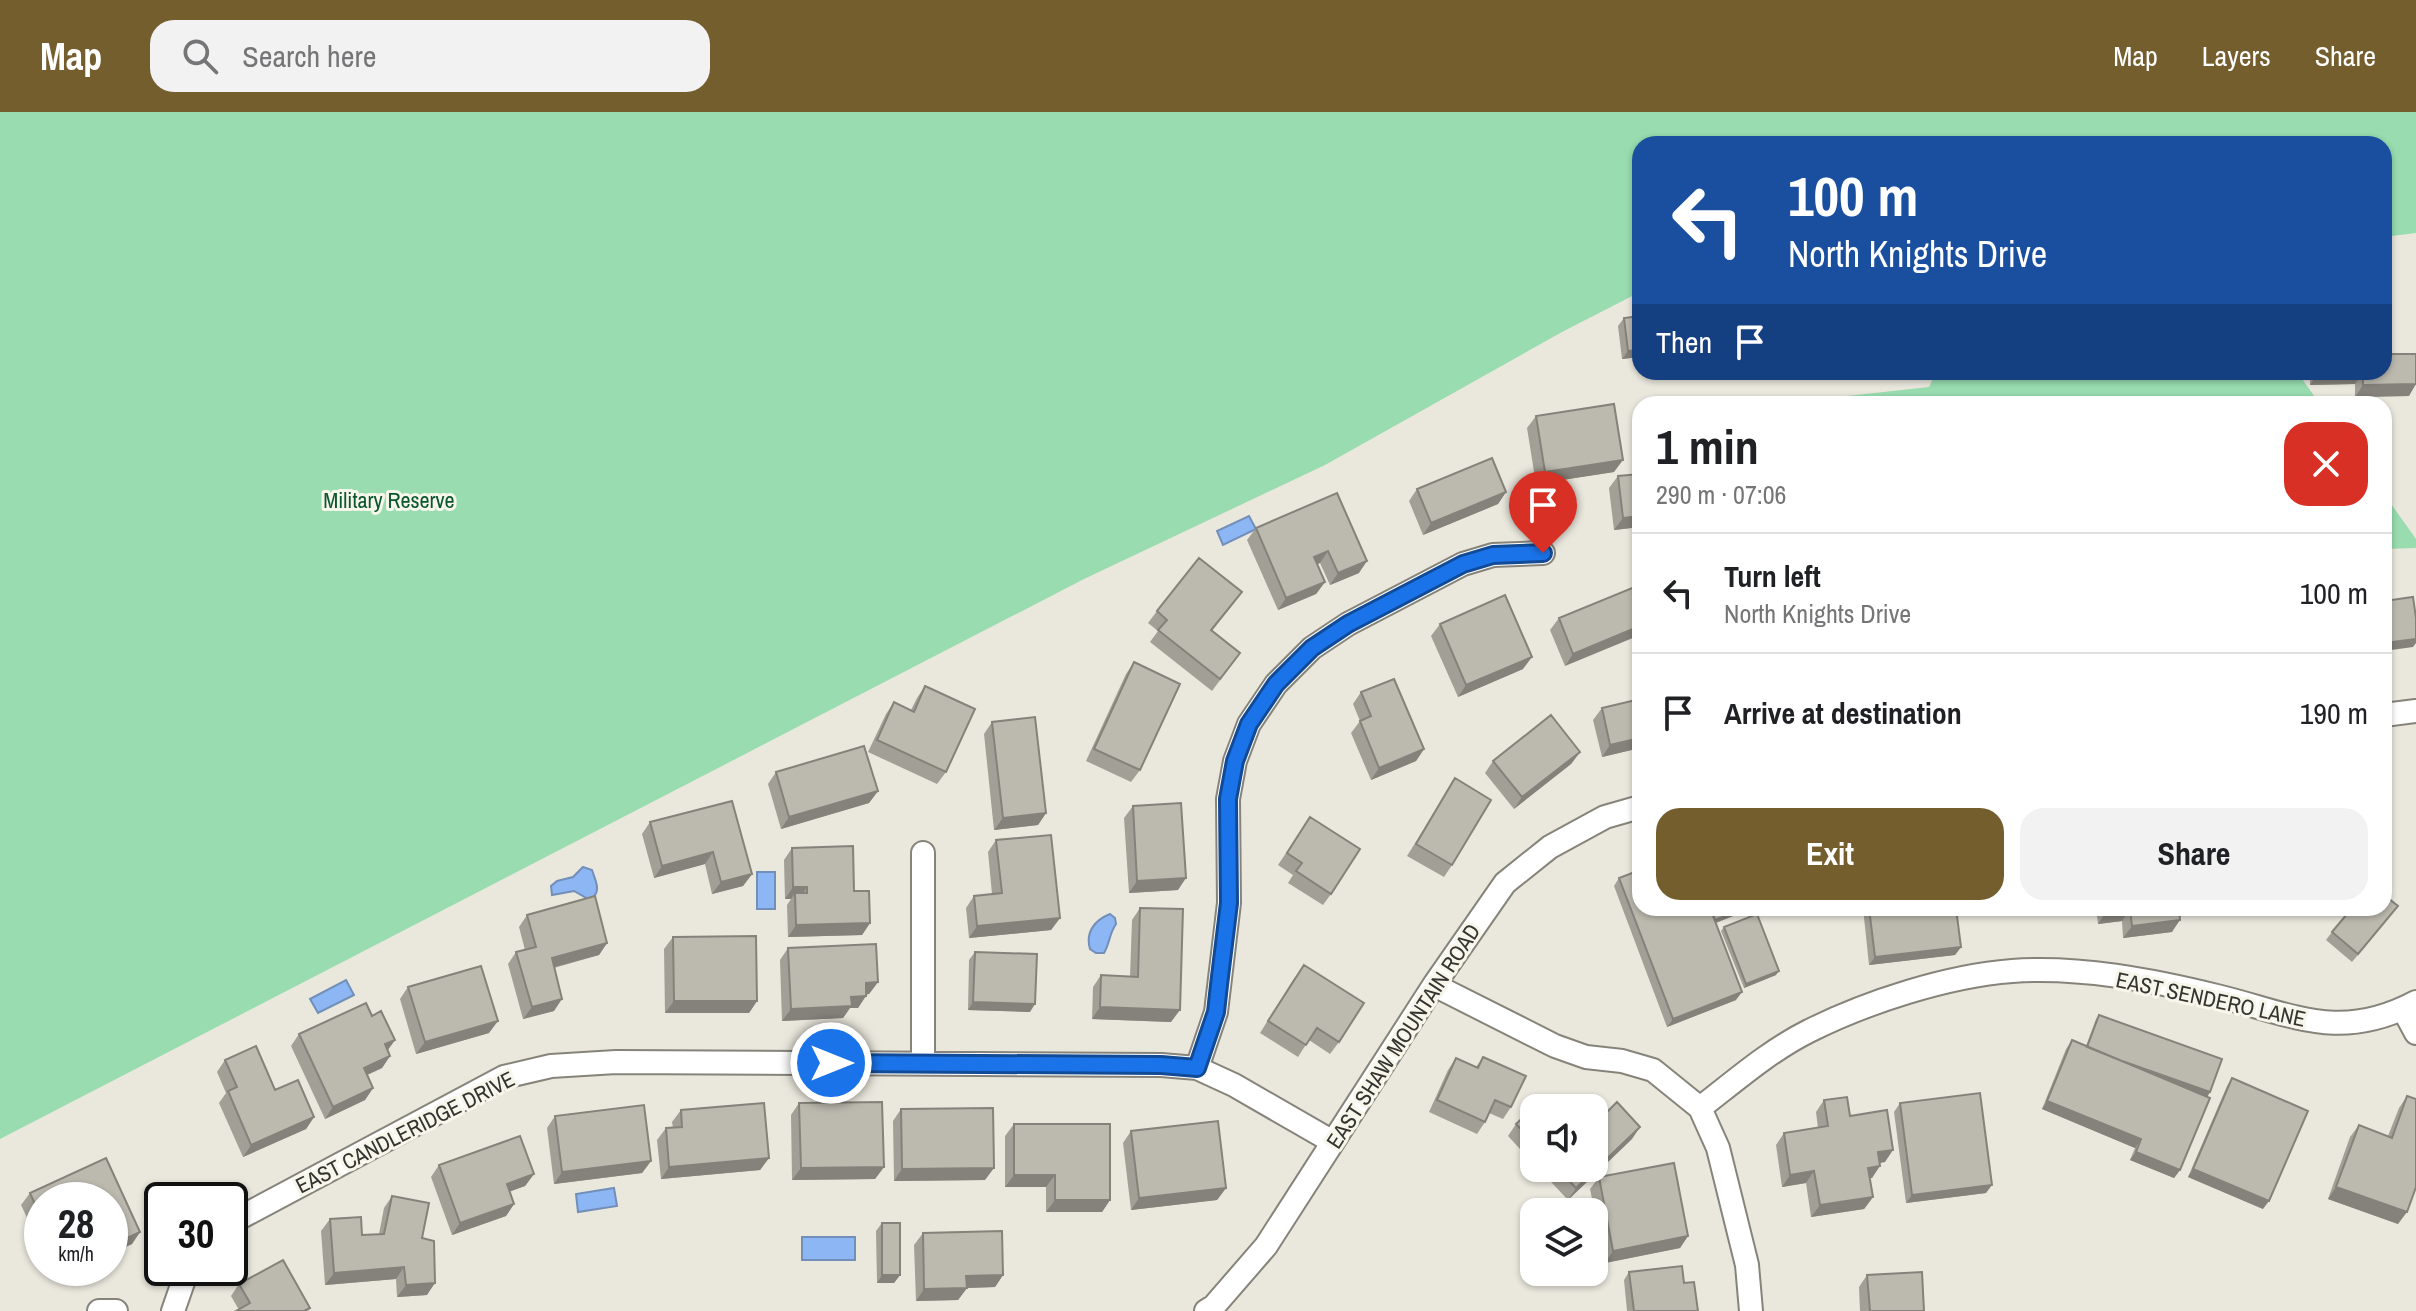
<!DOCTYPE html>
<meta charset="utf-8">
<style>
:root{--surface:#fff;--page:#f2f2f2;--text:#202124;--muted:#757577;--line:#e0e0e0;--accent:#745e2e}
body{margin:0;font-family:"Archivo Narrow",sans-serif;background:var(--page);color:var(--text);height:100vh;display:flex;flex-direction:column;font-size:30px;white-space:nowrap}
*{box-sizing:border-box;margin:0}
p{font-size:26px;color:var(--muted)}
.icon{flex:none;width:44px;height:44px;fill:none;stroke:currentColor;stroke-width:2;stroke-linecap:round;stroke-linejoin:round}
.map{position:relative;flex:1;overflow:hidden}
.details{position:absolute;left:1632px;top:284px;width:760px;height:520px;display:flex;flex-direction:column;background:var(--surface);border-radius:24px;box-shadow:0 2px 6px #0004}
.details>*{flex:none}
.guide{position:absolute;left:1632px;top:24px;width:760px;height:244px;border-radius:24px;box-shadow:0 2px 6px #0004;background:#1a4fa0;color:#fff;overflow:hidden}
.buttons{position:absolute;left:1520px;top:982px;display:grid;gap:16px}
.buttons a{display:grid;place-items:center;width:88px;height:88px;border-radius:16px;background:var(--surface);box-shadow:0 2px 6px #0004;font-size:40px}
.speed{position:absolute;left:24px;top:1070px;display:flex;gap:16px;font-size:40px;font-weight:700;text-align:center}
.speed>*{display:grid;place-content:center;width:104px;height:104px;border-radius:50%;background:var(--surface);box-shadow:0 2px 6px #0004;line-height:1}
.speed small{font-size:20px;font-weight:400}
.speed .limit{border:4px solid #111;border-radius:12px;background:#fff;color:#111}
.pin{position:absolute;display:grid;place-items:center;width:68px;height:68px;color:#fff;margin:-82px -34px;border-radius:50% 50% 50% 0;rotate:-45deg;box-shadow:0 0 8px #0007}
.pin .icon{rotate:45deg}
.me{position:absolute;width:88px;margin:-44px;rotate:90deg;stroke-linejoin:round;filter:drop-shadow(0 0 6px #0008)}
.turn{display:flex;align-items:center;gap:28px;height:168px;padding:0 24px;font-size:36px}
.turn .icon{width:104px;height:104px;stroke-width:2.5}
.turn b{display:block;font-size:56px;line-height:68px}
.then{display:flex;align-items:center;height:76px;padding:0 24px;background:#0003;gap:16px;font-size:30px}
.round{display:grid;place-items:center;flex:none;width:84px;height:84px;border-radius:24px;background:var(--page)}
.overview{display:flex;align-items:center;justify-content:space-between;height:136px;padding:0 24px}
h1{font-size:48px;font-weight:700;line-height:60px}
.cta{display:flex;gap:16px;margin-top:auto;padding:16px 24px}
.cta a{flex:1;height:92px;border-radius:24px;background:var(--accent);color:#fff;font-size:32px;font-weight:700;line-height:92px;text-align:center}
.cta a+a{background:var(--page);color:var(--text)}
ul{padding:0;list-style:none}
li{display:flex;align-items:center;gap:24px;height:120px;padding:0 24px;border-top:2px solid var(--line)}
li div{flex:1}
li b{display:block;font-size:30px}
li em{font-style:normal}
header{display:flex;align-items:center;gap:48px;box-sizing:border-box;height:112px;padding:0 40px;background:var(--accent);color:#fff}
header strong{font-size:38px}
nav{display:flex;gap:44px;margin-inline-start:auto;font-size:28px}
.search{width:560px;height:72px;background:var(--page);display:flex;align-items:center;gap:20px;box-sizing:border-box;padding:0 28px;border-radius:24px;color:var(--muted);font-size:30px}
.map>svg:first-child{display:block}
.green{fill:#98dcaf}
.water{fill:#8cb6f4;stroke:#728fb9;stroke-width:2}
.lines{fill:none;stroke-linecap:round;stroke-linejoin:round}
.minor-casing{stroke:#86847a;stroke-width:26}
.minor{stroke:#fff;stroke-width:22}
.wall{fill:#a2a096}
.shaded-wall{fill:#84827a}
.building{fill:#bcbaaf;stroke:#84827a;stroke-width:2}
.route-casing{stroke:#114b97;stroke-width:20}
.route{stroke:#1a73e8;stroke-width:14}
.labels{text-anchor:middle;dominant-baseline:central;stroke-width:6;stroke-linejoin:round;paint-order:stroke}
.park-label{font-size:22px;fill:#0a5630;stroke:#f7f6ea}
.street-label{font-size:22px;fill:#353430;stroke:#f7f6ea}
</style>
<header>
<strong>Map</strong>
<div class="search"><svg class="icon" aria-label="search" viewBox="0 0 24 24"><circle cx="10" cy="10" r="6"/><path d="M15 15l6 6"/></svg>Search here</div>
<nav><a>Map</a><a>Layers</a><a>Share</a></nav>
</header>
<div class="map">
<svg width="2416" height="1199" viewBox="0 0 2416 1199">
<rect width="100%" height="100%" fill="#eae8dd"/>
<path class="green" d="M0,0H2416V121L2384,125V32H1640V180L1562,220L1325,353L1084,467L0,1027Z
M1936,260H2297L2320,292H1774L1929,275Z
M2384,382L2416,427V436L2384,437Z"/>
<path class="water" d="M1249,404L1256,417L1223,433L1217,419Z
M583,755L592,758C596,770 602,780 590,788L574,779L552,783L551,774L557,769L573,765Z
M757,760H775V797H757Z
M1110,802L1115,806L1116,812C1109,822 1110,831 1104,841H1096L1090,837C1085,820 1095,808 1110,802Z
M346,868L354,883L318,901L310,887Z
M614,1076L617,1094L578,1100L576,1082Z
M802,1125H855V1148H802Z"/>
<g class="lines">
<g class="minor-casing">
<path id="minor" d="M2384,603L2416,599
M1434,873L1555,934L1586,945L1622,949L1653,958L1700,996L1718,1036L1747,1153L1751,1199
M2403,897L2416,921
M923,951V741
M1197,956L1216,900L1229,791L1228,687L1235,649L1249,612L1276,572L1312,536L1348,512L1463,452L1493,443L1543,441
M1700,996C1735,969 1769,939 1809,919C1867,890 1947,864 2012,859C2079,854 2152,868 2217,884C2292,902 2339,931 2416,890
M230,1111L504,965L551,954L616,950L1161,953L1197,956L1234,973L1333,1030
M99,1199H116
M173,1199L188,1156
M1206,1199L1214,1194L1266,1134L1434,873L1505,771L1550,735L1605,705L1640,695"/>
</g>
<use href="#minor" class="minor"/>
</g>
<path class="wall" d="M1640,204V245L1622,247L1618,214L1624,206Z
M2310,260H2384L2409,284L2355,285V272L2310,273Z
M1536,304L1614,360L1536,372L1527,316Z
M1618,364L1640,415L1614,418L1609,376Z
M1417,377L1506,380L1498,392L1423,423L1409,389Z
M1337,381L1359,461L1330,473L1320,451L1317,452L1325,470L1316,482L1278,498L1247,428L1256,416Z
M1637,474L1565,554L1550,518L1559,506Z
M1234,491L1212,519L1240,541L1212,579L1150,530L1158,519L1148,511L1157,499Z
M1440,512L1523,557L1458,585L1431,524Z
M1134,550L1140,658L1131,670L1086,649L1126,562Z
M925,574L946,660L937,672L868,640L886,602L894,590L911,598L917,586Z
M1361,580L1424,637L1416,649L1371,668L1351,621L1360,609L1353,592Z
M1602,596L1640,636L1602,645L1593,608Z
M992,610L1046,701L1038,713L994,718L984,622Z
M1580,640L1571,652L1514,697L1485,661L1493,649Z
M776,660L878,679L869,691L781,717L768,672Z
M1455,667L1452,753L1444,765L1407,744Z
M732,689L752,762L743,774L712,782L705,752L654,766L642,722L650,710Z
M1133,694L1178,778L1129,781L1124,706Z
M1310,705L1331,782L1323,793L1288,771L1293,763L1278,753Z
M996,728L1060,806L1051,818L969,826L966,796L974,784L992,782L988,740Z
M792,736L854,779L870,811L862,823L788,825L787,793L791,787H785L784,748Z
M1619,766L1640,796H1748L1746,799L1716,811L1736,888L1667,915L1614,774Z
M1140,796L1171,910L1092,907L1093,875L1101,863L1130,865L1132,808Z
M1863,796H1956L1961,835L1955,843L1869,853Z
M2096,796H2179L2172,820L2123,826L2122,809L2098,812Z
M2392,802L2352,850L2326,828L2332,820Z
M527,803L607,831L599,843L554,856V899L523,907L508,852L516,840L525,838L519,815Z
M1724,815L1776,863L1744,876L1721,819Z
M673,825L757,889L749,901H665L664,837Z
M788,836L878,870L869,882L866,883L858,896H850L843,906L782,909L780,848Z
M975,840L1030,900L968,898L969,848Z
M1295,865L1339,930L1330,942L1309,928L1298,945L1260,921Z
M408,875L489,921L416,942L400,887Z
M2099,903L2210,980L2207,985L2180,1058L2174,1066L2130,1048L2135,1036L2042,997L2066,937L2072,928L2086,934L2096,907Z
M372,904L395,928L388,938L390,944L382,956L367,963L373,976L365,988L325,1007L291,934L299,922Z
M1483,945L1511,995L1503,1007L1489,1001L1485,1010L1477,1022L1429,1000L1448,958L1456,946L1476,955Z
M225,948L275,978L314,1005L306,1017L243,1045L219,991L226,981L217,960Z
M2232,966L2263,1097L2188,1065L2227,974Z
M2407,984L2398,1112L2328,1087L2350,1025L2359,1013L2388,1024L2399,996Z
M1824,988L1850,1004L1885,1050L1880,1051L1872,1066H1870L1873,1085L1864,1097L1811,1105L1806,1071L1782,1075L1776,1033L1784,1021L1818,1016L1816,1000Z
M799,991L884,1055L875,1067L792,1068L791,1003Z
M1900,991L1986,1081L1906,1091L1894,1000Z
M1534,996V1052L1508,1024L1516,1012Z
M901,997L985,1068L894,1069L893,1009Z
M681,998L769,1046L760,1058L661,1067L657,1028L666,1016H673L672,1010Z
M555,1004L651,1049L642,1061L554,1072L547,1016Z
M1014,1012L1110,1088L1102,1100H1046V1075H1005V1024Z
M1131,1019L1226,1076L1217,1088L1131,1098L1123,1031Z
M1632,1027L1568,1088L1538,1056H1594Z
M106,1046L140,1120L132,1132L110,1142V1088H42V1128L38,1129L21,1093L30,1081Z
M439,1053L534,1062L525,1074L510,1079L514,1092L506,1104L452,1123L431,1065Z
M1599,1065L1688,1124L1680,1136L1605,1151L1590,1077Z
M392,1084L422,1126L427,1183L397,1185L396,1167L325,1173L321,1119L330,1107L362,1123L379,1122L384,1096Z
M882,1111L900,1163L894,1171H877L876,1119Z
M923,1121L1003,1163L995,1175L967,1176L958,1188L916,1189L914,1133Z
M1629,1160L1684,1171L1698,1199H1627L1624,1168Z
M1867,1163L1924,1199H1860L1859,1175Z
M239,1172L310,1196L308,1199H236L239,1198L231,1184Z"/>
<path class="shaded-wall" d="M1640,238V245L1622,247L1628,239Z
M2363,260L2355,272L2310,273L2318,261Z
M2416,272L2409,284L2355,285L2363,273Z
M1623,348L1614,360L1536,372L1545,360Z
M1506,380L1498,392L1423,423L1431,411Z
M1640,404V415L1614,418L1623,406Z
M1328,439L1320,451L1306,457L1314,445Z
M1367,449L1359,461L1330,473L1338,461Z
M1325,470L1316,482L1278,498L1286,486Z
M1640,514V523L1565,554L1573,542Z
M2416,527V531L2413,535L2384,539V531Z
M1532,545L1523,557L1458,585L1466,573Z
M1640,626V636L1602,645L1610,633Z
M1424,637L1416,649L1371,668L1379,656Z
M1580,640L1571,652L1514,697L1522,685Z
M878,679L869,691L781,717L789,705Z
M1046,701L1038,713L994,718L1003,706Z
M713,740L705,752L654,766L662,754Z
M752,762L743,774L712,782L721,770Z
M1186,766L1178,778L1129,781L1137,769Z
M793,775H807L799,787L795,781L791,787H785Z
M1746,796H1748L1746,799L1712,812L1715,808Z
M2130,797L2122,809L2098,812L2106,800Z
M1060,806L1051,818L969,826L977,814Z
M2180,808L2172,820L2123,826L2132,814Z
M870,811L862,823L788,825L796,813Z
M607,831L599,843L543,858L552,846Z
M1961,835L1955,843L1869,853L1875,845Z
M1779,859L1776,863L1744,876L1746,872Z
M878,870L869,882L857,883L866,871Z
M1742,880L1736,888L1667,915L1673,907Z
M866,884L858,896H850L843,906L782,909L791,897L851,885Z
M562,887L554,899L523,907L532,895Z
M674,889H757L749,901H665Z
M973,890L1035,892L1030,900L968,898Z
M1100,895L1180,898L1171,910L1092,907Z
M498,909L489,921L416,942L425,930Z
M395,928L386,940L385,932Z
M2087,937L2210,980L2207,985Z
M390,944L382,956L356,968L364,956Z
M373,976L365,988L325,1007L333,995Z
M2047,989L2141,1027L2135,1036L2042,997Z
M314,1005L306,1017L243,1045L251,1033Z
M1640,1015L1632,1027L1568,1088L1576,1076Z
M1893,1038L1885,1050L1870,1052L1878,1040Z
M2136,1040L2180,1058L2174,1066L2130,1048Z
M769,1046L760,1058L661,1067L669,1055Z
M651,1049L642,1061L554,1072L562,1060Z
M1880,1054L1872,1066L1860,1068L1868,1056Z
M884,1055L875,1067L792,1068L801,1056Z
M994,1056L985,1068L894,1069L902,1057Z
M2193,1057L2269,1089L2263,1097L2188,1065Z
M1814,1059L1806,1071L1782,1075L1790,1063Z
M534,1062L525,1074L498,1084L507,1072Z
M1014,1063H1055L1046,1075H1005Z
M1992,1073L1986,1081L1906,1091L1912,1083Z
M2336,1075L2407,1100L2398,1112L2328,1087Z
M1226,1076L1217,1088L1131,1098L1139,1086Z
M1873,1085L1864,1097L1811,1105L1820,1093Z
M1055,1088H1110L1102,1100H1046Z
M514,1092L506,1104L452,1123L460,1111Z
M140,1120L132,1132L110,1142V1134Z
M1688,1124L1680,1136L1605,1151L1613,1139Z
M404,1155L396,1167L325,1173L334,1161Z
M882,1163H900L894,1171H877Z
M1003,1163L995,1175L967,1176L958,1188L916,1189L924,1177L966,1164Z
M435,1171L427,1183L397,1185L406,1173Z"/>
<path class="building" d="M1640,204V238L1628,239L1624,206Z
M2384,242H2416V272L2363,273V260L2318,261L2384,260Z
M1614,292L1623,348L1545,360L1536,304Z
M1492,346L1506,380L1431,411L1417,377Z
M1640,362V404L1623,406L1618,364Z
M1337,381L1367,449L1338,461L1328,439L1314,445L1325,470L1286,486L1256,416Z
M1199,446L1242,480L1211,518L1240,541L1220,567L1158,518L1167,508L1157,499Z
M1637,474L1640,482V514L1573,542L1559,506Z
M1505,483L1532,545L1466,573L1440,512Z
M2413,485L2416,506V527L2384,531V489Z
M1134,550L1180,572L1140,658L1094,637Z
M1394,567L1424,637L1379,656L1360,609L1371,604L1361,580Z
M925,574L975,597L946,660L877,628L894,590L914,600Z
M1640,587V626L1610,633L1602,596Z
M1551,603L1580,640L1522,685L1493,649Z
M1035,605L1046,701L1003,706L992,610Z
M864,634L878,679L789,705L776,660Z
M1455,666L1491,688L1452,753L1416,732Z
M732,689L752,762L721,770L713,740L662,754L650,710Z
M1181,691L1186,766L1137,769L1133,694Z
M1310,705L1360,737L1331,782L1296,759L1302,751L1287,741Z
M1051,723L1060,806L977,814L974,784L1002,781L996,728Z
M853,734L854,779H869L870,811L796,813L795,781H807V775H793L792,736Z
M1640,758V796H1710L1742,880L1673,907L1619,766Z
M2384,783L2398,794L2358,842L2332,820L2352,796H2384Z
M595,784L607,831L552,846L562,887L532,895L516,840L536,835L527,803Z
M1140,796L1183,797L1180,898L1100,895L1101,863L1138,865Z
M1711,796H1746L1715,808Z
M1869,796H1956L1961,835L1875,845Z
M2105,796H2179L2180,808L2132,814L2130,797L2106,800Z
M1757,802L1779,859L1746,872L1724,815Z
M756,824L757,889H674L673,825Z
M876,832L878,870L866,871V884L851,885L852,894L791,897L788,836Z
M975,840L1037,842L1035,892L973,890Z
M1304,853L1364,891L1339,930L1317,916L1306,933L1268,909Z
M481,854L498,909L425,930L408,875Z
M366,891L372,904L381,899L395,928L385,932L390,944L364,956L373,976L333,995L299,922Z
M2099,903L2222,947L2210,980L2122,949L2087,935Z
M2072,928L2210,986L2180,1058L2136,1040L2141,1027L2047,989Z
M256,934L275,978L298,968L314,1005L251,1033L228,979L237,975L225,948Z
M1483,945L1526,964L1511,995L1495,988L1485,1010L1437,988L1456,946L1478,956Z
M2232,966L2308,999L2269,1089L2193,1057Z
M1980,981L1992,1073L1912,1083L1900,991Z
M1546,984L1558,996H1534V1031L1516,1012Z
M2407,984L2416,987V1075L2407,1100L2336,1075L2359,1013L2392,1026Z
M1847,985L1850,1004L1887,998L1893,1038L1878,1040L1880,1054L1868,1056L1873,1085L1820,1093L1814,1059L1790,1063L1784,1021L1828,1014L1824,988Z
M882,990L884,1055L801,1056L799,991Z
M1598,990L1607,1000L1617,990L1640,1015L1576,1076L1557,1056H1594V996H1591Z
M764,991L769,1046L669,1055L666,1016L682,1015L681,998Z
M644,993L651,1049L562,1060L555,1004Z
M993,996L994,1056L902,1057L901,997Z
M1218,1009L1226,1076L1139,1086L1131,1019Z
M1014,1012H1110V1088H1055V1063H1014Z
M520,1024L534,1062L507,1072L514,1092L460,1111L439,1053Z
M106,1046L140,1120L110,1134V1088H42V1108L30,1081Z
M1674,1051L1688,1124L1613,1139L1599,1065Z
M392,1084L429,1091L422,1126L434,1129L435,1171L406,1173L404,1155L334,1161L330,1107L361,1105L362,1123L384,1122Z
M882,1111H900V1163H882Z
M1002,1119L1003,1163L966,1164L967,1176L924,1177L923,1121Z
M283,1148L310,1196L304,1199H236L250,1191L239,1172Z
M1682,1154L1684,1171L1694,1170L1698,1199H1634L1629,1160Z
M1922,1160L1924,1199H1870L1867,1163Z"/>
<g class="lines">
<g class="route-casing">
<path id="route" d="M831,951L1161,953L1197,956L1216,900L1219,873L1229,791L1228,687L1235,649L1249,612L1276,572L1312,536L1348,512L1463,452L1493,443L1543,441"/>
</g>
<use href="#route" class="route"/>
</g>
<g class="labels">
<g class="park-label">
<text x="389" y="388">Military Reserve</text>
</g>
<g class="street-label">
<text transform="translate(2211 887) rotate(12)">EAST SENDERO LANE</text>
<text transform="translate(1403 924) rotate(-57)">EAST SHAW MOUNTAIN ROAD</text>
<text transform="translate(405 1020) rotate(-27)">EAST CANDLERIDGE DRIVE</text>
</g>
</g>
</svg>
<div class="buttons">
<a><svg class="icon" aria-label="sound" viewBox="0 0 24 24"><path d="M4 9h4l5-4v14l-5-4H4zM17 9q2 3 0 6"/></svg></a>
<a><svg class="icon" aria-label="layers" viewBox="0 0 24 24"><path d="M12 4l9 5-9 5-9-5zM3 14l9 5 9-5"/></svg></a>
</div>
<div class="speed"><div>28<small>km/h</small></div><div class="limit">30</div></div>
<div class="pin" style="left:1543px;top:441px;background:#d93025"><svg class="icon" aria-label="arrive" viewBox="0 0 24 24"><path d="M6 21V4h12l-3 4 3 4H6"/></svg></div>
<svg class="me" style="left:831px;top:951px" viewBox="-20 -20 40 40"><circle r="17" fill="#1a73e8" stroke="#fff" stroke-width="3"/><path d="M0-11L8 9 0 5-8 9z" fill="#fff"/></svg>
<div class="guide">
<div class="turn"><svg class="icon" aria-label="left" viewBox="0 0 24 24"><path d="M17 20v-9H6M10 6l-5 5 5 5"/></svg><div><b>100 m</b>North Knights Drive</div></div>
<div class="then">Then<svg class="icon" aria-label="arrive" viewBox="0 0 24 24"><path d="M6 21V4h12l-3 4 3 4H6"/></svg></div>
</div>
<section class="details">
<div class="overview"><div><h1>1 min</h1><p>290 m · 07:06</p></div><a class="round" style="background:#d93025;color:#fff"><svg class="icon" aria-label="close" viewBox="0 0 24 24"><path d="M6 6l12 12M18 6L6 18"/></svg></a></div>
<ul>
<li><svg class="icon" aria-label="left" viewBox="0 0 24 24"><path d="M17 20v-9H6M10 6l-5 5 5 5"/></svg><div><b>Turn left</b><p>North Knights Drive</p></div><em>100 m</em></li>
<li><svg class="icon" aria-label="arrive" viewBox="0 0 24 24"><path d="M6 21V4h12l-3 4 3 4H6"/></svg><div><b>Arrive at destination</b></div><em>190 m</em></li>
</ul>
<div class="cta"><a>Exit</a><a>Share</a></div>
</section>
</div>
